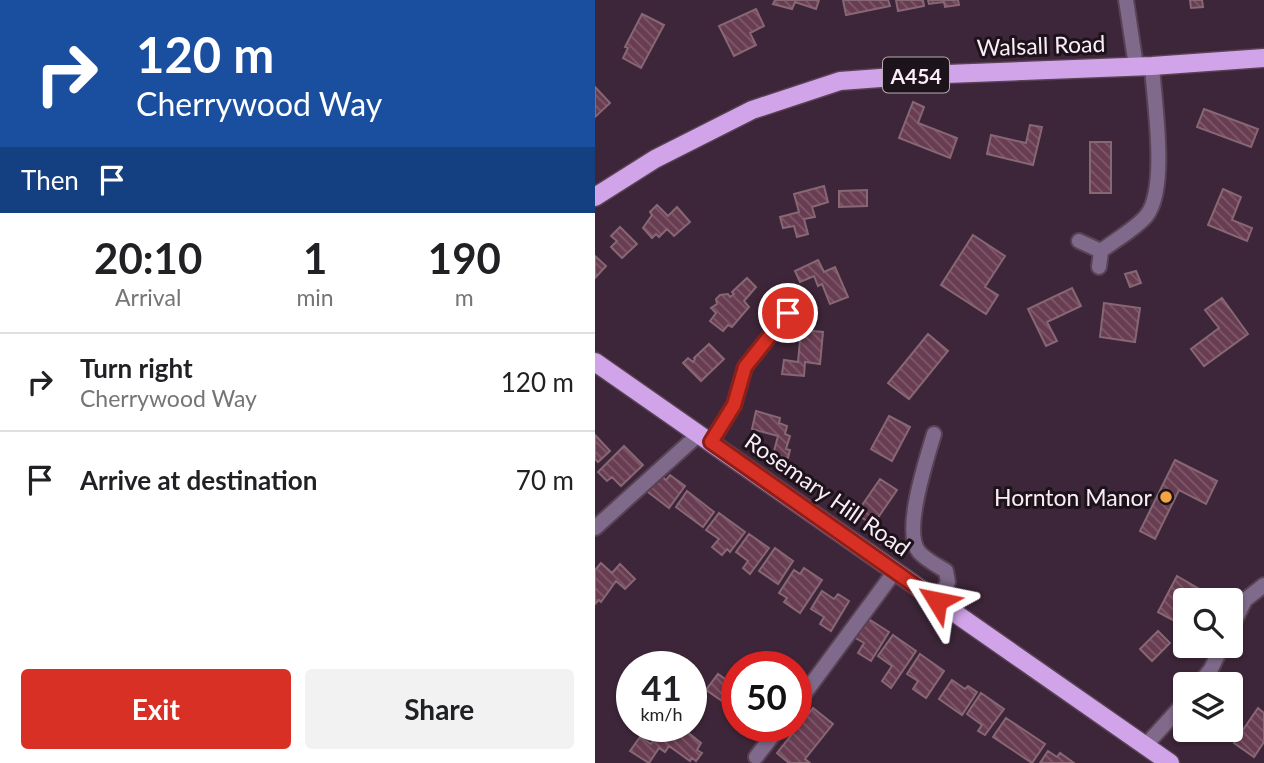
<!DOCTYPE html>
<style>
:root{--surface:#fff;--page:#f2f2f2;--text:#202124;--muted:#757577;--line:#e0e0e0;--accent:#d93025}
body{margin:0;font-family:Lato,sans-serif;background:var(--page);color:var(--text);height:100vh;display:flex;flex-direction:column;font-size:26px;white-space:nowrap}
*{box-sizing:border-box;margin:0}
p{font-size:23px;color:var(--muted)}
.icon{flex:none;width:38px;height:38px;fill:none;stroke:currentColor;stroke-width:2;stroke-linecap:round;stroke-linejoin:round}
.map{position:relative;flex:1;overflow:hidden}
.sheet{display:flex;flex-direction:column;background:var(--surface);width:595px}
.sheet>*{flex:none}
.top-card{background:#1a4fa0;color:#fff;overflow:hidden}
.controls{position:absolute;left:578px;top:588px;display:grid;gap:14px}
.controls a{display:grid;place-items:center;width:70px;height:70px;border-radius:7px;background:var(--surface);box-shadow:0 2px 5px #0004;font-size:35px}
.speed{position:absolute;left:21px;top:651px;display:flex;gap:14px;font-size:35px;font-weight:700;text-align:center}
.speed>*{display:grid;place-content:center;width:91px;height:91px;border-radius:50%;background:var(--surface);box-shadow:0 2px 5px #0004;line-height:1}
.speed small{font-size:18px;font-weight:400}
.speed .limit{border:10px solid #d22;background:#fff;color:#111}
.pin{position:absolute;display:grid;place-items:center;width:60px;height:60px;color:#fff;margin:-30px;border:4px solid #fff;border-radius:50%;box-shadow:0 2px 7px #0007}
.me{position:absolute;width:77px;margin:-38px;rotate:305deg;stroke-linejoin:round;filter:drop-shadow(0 0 5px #0008)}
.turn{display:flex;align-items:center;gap:24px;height:147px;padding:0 21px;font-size:32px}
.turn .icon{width:91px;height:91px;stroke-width:2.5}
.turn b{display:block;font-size:49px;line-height:60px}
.then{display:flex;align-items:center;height:66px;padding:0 21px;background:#0003;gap:14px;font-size:26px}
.eta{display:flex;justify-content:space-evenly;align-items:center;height:119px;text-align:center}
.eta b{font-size:42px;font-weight:700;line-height:49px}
.button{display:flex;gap:14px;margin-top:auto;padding:14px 21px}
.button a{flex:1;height:80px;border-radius:7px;background:var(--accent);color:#fff;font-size:28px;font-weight:700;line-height:80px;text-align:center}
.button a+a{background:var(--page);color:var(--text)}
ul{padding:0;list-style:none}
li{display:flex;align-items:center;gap:21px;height:98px;padding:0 21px;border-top:2px solid var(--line)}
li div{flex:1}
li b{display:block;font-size:26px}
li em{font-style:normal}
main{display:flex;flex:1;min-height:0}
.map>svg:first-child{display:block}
.building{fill:url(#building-back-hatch);stroke:#876774;stroke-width:2}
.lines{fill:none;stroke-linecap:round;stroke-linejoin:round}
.minor-casing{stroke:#584254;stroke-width:18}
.major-casing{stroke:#584254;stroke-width:21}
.minor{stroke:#806a8b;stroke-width:14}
.major{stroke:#d1a3e8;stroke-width:18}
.route-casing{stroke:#8d1f18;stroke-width:18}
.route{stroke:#d93025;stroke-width:12}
.poi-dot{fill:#f3a443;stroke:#1d131b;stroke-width:2.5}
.labels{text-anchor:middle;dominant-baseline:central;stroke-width:6;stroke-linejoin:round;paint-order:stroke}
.shield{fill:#1d131b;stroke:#b8abb6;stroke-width:2}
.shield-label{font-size:21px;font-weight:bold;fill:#fbecf8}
.street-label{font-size:23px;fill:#fbecf8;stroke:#1d131b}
.poi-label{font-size:23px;fill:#fbecf8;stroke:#1d131b;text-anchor:end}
</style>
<main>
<section class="sheet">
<div class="top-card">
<div class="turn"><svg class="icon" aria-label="right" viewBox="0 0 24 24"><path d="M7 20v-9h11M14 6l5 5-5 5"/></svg><div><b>120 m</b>Cherrywood Way</div></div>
<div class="then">Then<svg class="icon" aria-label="arrive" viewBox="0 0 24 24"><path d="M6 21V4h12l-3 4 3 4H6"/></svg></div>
</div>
<div class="eta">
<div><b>20:10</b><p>Arrival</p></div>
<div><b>1</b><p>min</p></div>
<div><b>190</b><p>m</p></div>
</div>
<ul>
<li><svg class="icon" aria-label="right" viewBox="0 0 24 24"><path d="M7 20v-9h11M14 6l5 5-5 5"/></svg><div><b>Turn right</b><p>Cherrywood Way</p></div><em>120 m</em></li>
<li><svg class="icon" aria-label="arrive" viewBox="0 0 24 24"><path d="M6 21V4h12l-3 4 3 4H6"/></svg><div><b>Arrive at destination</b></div><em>70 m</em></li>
</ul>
<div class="button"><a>Exit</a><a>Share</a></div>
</section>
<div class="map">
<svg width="669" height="763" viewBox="0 0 669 763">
<defs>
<pattern id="building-back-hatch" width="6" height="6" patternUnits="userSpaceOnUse" patternTransform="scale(1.75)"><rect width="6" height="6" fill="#693d51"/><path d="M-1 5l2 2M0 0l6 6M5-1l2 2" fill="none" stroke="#7f596b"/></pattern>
</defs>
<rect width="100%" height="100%" fill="#3d2639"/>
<path class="building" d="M180,0H224L221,9L200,2L197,9L178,4Z
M248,0H293L295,6L251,15Z
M301,0H328L329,6L303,11Z
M333,0H363L364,5L350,7L349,2L334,4Z
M595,0H607L608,7L596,8Z
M161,9L169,26L155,33L161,45L139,56L124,26Z
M47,14L69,25L46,68L28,58L33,48L30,47Z
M0,87L15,103L0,117Z
M318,102L329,107L323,123L362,138L355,158L304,138Z
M609,109L663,129L656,147L602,127Z
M435,125L447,127L438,165L392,154L396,135L431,143Z
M495,142H516V193H495Z
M229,186L233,202L217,207L220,217L209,219L213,234L202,237L199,226L188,228L185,217L204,212L199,194Z
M628,189L646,197L637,220L657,228L652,241L613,225Z
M272,190V206L244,207V191Z
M62,205L73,216L82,207L95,222L79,236L72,229L64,237L61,234L57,238L48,228L57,215L55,212Z
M25,227L42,244L27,258L16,247L22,241L16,236Z
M378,235L410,256L390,287L403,295L391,314L346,285Z
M0,256L11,266L0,278Z
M223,260L229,272L240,267L253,297L235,304L227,284L223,286L219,276L205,282L200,271Z
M541,271L546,283L535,287L530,274Z
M152,278L161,287L149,301L154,307L137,327L133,325L128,331L115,321L121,313L116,308L122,304L121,299L125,295L133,294L135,297L139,294L137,292Z
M477,288L486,306L452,322L462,341L451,346L433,309Z
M627,298L653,334L609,366L596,349L624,328L610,310Z
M509,303L545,308L540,342L505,337Z
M206,330L228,332L225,364L210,362L209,376L187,374L189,360L203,362Z
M333,334L353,351L314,399L293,383Z
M114,344L129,359L106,381L88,363L93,358L98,362L100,359L99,358Z
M161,411L185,418L184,423L192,426L190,434L195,436L191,449L195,450L193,458L178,455L183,436L157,429Z
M294,416L315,427L297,461L276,449Z
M0,435L15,451L3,462L0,459Z
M29,446L48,465L26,486L17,477L12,481L3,472Z
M580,460L622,481L611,504L584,490L560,539L545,531Z
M65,475L71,480L75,475L90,486L74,508L53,492Z
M285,479L302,490L278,525L261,514Z
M92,491L119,512L108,527L81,507Z
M124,513L150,532L135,552L132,549L127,555L117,547L124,539L111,530Z
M154,534L174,548L155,574L148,568L153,561L141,552Z
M180,548L198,561L183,584L164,571Z
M6,563L17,573L25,564L40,579L30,589L21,581L6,602L4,600L0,604V570Z
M209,568L227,580L205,613L189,602L192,598L184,593L199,570L205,574Z
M582,576L608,591L603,600H590L589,626L563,612Z
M227,591L239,599L243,594L254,601L236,631L225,624L229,617L216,609Z
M269,616L294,632L276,661L263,653L269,643L257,636Z
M563,631L575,643L557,661L545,649Z
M298,635L321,651L296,688L287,681L297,666L283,656Z
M325,654L349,671L331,698L318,689L323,681L312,674Z
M143,664L147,667H142V711L111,690L123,674L137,684L141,678L135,674Z
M357,680L370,689L373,686L382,692L367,715L344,699Z
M386,693L409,709L390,735L383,731L387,725L372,714Z
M218,708L238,724L210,759L215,763H194L182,753Z
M663,708L669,713V742L659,757L639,743Z
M411,718L450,744L437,763L398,737Z
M68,726H85L106,743L102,750L107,753L101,761L97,758L95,761L74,746L70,752L64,748L54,763L35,751L45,737L56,744Z
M453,751L462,757L465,753L479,763H445Z"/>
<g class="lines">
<g class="minor-casing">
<path id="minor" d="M531,0L541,66
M484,241L506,251
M504,267L506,251C519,241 543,227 552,215C573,187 559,101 557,66
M339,434C332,458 307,532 324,552C331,560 343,566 351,571L353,582L342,601
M116,442L139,405L150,367L193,313
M0,528L104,434
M635,630L650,600L669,585
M604,684L616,669L627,646
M201,705L300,571
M550,746L590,702
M161,757L185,726"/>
</g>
<g class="major-casing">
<path id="major" d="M0,197L60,159L157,110L245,81L326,75L557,66L669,58
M0,362L575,763"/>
</g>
<use href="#minor" class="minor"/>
<use href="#major" class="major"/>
</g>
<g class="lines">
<g class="route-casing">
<path id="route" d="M193,313L150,367L139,405L116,442L342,601"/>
</g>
<use href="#route" class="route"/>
</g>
<circle class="poi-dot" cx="571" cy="497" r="7"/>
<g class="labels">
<rect class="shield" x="288" y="57.5" width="66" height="35" rx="5"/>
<g class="shield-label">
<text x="321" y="75">A454</text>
</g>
<g class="street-label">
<text transform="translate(446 45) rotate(-2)">Walsall Road</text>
<text transform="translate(233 494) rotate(35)">Rosemary Hill Road</text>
</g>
<g class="poi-label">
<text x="557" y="497">Hornton Manor</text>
</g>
</g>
</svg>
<div class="controls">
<a><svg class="icon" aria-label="search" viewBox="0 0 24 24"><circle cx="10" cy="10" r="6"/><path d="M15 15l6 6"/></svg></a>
<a><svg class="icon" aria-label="layers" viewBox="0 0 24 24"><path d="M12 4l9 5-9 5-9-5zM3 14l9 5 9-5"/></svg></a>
</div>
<div class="speed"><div>41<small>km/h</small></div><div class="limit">50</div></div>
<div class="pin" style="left:193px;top:313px;background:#d93025"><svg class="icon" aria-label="arrive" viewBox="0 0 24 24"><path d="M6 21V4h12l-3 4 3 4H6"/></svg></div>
<svg class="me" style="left:342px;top:601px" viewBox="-20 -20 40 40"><path d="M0-17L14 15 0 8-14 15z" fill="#d93025" stroke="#fff" stroke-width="4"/></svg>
</div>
</main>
